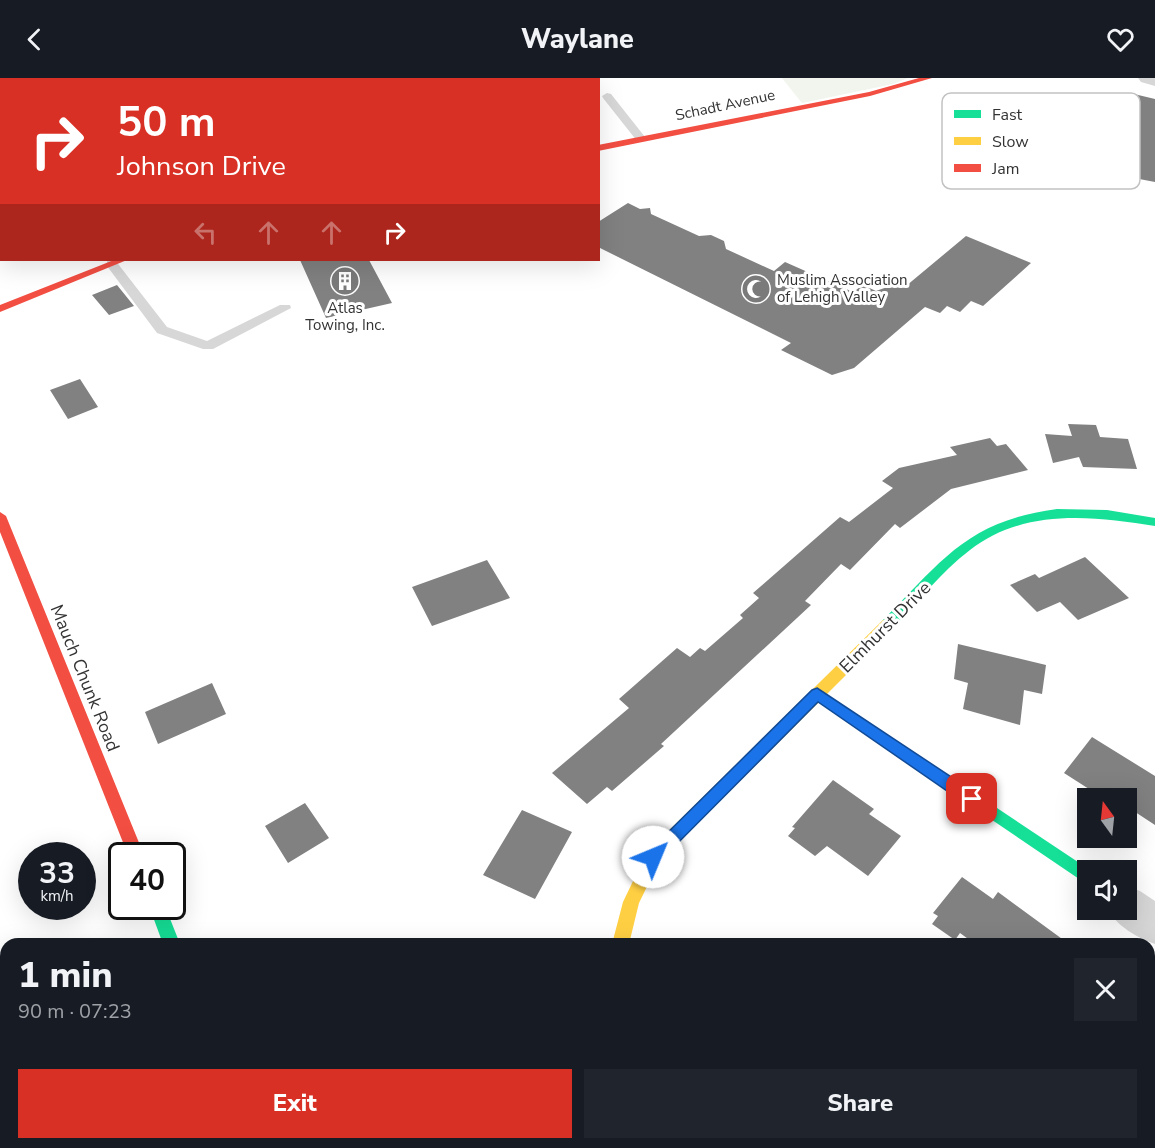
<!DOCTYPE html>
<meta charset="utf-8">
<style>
:root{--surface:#171b24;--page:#20242c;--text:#f1f3f6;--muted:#9ea1a6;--accent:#d93025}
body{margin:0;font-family:"Nunito Sans",sans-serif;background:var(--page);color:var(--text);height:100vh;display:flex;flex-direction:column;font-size:22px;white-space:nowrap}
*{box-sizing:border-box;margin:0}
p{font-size:20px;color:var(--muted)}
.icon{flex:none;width:33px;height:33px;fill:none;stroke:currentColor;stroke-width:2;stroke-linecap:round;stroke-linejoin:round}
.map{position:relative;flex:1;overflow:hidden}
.panel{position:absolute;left:0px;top:860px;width:1155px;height:212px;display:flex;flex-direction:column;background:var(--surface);border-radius:18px 18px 0 0;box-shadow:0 6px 24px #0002}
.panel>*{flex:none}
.banner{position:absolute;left:0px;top:0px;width:600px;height:183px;box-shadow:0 6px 24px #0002;background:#d93025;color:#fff;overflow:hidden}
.needle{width:39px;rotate:345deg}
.controls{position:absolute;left:1077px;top:710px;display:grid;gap:12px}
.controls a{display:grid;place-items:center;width:60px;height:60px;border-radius:0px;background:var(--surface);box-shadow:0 6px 24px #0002;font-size:30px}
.speed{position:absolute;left:18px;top:764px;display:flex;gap:12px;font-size:30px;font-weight:700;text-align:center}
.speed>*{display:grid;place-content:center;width:78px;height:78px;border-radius:50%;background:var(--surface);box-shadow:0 6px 24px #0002;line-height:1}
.speed small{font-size:15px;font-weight:400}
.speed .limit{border:3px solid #111;border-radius:9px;background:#fff;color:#111}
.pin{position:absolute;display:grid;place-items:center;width:51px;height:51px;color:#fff;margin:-26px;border-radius:12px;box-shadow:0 3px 9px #0006}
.me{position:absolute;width:66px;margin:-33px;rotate:45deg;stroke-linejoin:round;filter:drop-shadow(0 0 4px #0008)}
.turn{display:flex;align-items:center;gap:21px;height:126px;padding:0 18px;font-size:27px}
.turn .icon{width:78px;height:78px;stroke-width:2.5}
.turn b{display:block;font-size:42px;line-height:51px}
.lanes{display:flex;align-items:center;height:57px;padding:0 18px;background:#0003;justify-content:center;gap:30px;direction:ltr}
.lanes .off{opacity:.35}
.round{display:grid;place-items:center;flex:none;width:63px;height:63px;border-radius:0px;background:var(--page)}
.headline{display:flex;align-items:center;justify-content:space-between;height:102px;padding:0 18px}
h1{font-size:36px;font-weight:800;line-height:45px}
.action{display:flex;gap:12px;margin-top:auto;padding:12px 18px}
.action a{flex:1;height:69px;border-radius:0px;background:var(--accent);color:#fff;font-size:24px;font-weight:800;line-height:69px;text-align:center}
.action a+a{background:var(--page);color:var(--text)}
header{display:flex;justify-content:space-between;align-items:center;height:78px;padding:0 18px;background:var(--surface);font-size:27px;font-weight:800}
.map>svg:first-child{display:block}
.green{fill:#f1f5ed}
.building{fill:#818181}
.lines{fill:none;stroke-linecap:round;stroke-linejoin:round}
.lane{fill:#d7d7d7;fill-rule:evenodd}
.street{fill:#d7d7d7;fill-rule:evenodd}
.fast{fill:#16e098;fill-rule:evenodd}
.slow{fill:#ffcf43;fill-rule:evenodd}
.jam{fill:#f24e42;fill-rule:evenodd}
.route{fill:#1a73e8;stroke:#114b97;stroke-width:1.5}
.labels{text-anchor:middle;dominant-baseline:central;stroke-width:6;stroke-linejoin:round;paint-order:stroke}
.far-street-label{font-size:15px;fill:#333;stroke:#fff}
.far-poi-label{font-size:15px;fill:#333;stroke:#fff;text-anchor:start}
.street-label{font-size:18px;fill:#333;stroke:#fff}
.key{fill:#fff;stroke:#c2c2c2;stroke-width:1.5}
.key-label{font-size:16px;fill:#333}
</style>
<header><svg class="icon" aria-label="back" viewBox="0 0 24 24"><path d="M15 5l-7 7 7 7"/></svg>Waylane<svg class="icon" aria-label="heart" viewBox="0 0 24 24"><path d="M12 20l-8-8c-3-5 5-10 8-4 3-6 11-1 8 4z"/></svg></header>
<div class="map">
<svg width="1155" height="1070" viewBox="0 0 1155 1070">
<rect width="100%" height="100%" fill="#fff"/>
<path class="green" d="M782,0H908L893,6L802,25Z"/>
<path class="building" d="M1134,16L1155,21V104L1113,96L1120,51L1112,49Z
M628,125L640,131L650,130L651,136L699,158L711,157L724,163L726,171L774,193L785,184L853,214L863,207L876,213L890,208H906L966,158L1031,185L983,228L971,223L960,234L947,228L940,235L925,229L854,290L832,297L781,272L791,265L598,169V144Z
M300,182H369L392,225L326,240Z
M117,207L134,228L109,237L92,217Z
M80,301L98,329L68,341L50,312Z
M1068,346L1096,347L1100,359L1128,361L1137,391L1083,389L1079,379L1053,385L1045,356L1072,358Z
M990,360L997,368L1006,366L1028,392L951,411L900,450L895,446L850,492L841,486L805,523L811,527L661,666L664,668L612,713L607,709L587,726L552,695L629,630L619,621L677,570L690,579L700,570L705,573L743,540L740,537L759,520L753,515L840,439L849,444L893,410L882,403L899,390L957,377L950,369Z
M1085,479L1129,520L1078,542L1060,524L1037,534L1010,507L1035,496L1039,500Z
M487,482L510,520L432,548L412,509Z
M958,566L1046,587L1042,616L1024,612L1020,647L963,631L968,605L954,601Z
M212,605L226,636L158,666L145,634Z
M1092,659L1155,698V747L1126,728V720H1103L1064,695Z
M833,702L874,731L869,736L901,758L868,798L827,768L815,778L788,758L795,750L792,749Z
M305,725L329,760L288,785L265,748Z
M522,732L572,754L535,821L483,797Z
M962,799L993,821L998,814L1069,866H975L960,855L955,862L932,846L938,838L933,835Z"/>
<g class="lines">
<path class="lane" d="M607,15L611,16L645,59V63H637L603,20L602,18Z
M107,182H115L167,249L207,263L280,227H290L291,230L213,271H203L157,255L107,188Z"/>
<path class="street" d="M1138,0H1155V8L1141,4Z
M1126,808L1140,813L1155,823V866C1138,860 1116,848 1108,831H1126Z
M635,1065H682L684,1070H637Z"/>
<path class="fast" d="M1057,431L1107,432L1155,440V448C1093,438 1024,430 970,472C941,494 918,524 893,550H883L881,546L883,542C943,482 967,443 1057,431Z
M817,610L1090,792H1088V807L812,620L810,616L812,612Z
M149,828H165L180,866H163Z"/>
<path class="slow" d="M888,541L893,542L895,546L893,550L659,784L639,825L629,866H612L623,824L647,774L883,542Z"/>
<path class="jam" d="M919,0H932L870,18L598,73V67L869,14Z
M114,182H127L0,234V227Z
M0,434L6,438L144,777H128L0,454Z
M242,1065H260L262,1070H244Z"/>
</g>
<path class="route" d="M817,610L977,716L979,721L977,726L972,728L966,726L818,624L659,784L653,787L648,784L645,779L648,774L812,612Z"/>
<defs>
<g id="building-disc" transform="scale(1.5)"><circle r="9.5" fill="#7a7a7a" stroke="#fff"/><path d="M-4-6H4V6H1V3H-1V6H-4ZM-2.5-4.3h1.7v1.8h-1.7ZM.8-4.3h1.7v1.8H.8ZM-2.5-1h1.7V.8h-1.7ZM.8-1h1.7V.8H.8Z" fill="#fff"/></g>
<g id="mosque-disc" transform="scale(1.5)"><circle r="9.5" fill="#7a7a7a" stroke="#fff"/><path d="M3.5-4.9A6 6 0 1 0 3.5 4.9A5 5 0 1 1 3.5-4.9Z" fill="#fff"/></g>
</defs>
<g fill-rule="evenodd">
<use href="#building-disc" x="345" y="203"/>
<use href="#mosque-disc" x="756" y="211"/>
</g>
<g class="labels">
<g class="far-street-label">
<text transform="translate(725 27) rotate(-12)">Schadt Avenue</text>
</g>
<g class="far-poi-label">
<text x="777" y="202">Muslim Association<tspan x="777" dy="17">of Lehigh Valley</tspan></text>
<text x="345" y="230" text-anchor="middle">Atlas<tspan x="345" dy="17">Towing, Inc.</tspan></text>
</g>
<g class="street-label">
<text transform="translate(885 549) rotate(-45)">Elmhurst Drive</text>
<text transform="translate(85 600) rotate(68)">Mauch Chunk Road</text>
</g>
</g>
<rect x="942" y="15" width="198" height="96" rx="9" class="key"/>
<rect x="954" y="32" width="27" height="8" fill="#16e098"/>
<rect x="954" y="59" width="27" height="8" fill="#ffcf43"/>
<rect x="954" y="86" width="27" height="8" fill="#f24e42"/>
<g class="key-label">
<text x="992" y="42">Fast</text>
<text x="992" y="69">Slow</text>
<text x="992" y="96">Jam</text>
</g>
</svg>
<div class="controls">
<a><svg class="needle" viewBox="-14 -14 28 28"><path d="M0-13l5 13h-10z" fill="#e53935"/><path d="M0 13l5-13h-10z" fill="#9ea1a6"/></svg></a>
<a><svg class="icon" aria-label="sound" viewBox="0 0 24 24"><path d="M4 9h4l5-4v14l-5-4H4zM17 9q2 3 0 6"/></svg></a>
</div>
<div class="speed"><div>33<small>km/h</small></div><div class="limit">40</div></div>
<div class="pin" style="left:972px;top:721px;background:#d93025"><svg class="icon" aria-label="arrive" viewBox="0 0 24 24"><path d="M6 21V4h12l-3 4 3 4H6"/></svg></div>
<svg class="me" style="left:653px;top:779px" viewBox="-20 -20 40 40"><circle r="19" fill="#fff"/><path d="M0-13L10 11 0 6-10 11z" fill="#1a73e8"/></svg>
<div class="banner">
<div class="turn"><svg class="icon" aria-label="right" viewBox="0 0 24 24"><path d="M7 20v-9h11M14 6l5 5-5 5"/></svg><div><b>50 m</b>Johnson Drive</div></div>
<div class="lanes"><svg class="icon off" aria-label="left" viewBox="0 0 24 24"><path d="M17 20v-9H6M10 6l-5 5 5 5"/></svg><svg class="icon off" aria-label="ahead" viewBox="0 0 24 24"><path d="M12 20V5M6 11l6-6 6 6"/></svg><svg class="icon off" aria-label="ahead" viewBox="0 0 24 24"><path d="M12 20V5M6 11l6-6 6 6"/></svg><svg class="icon" aria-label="right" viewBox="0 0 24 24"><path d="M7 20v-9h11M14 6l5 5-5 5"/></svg></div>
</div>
<section class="panel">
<div class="headline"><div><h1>1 min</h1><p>90 m · 07:23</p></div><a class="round"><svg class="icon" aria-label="close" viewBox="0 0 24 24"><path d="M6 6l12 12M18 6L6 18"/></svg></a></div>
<div class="action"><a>Exit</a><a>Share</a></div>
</section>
</div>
